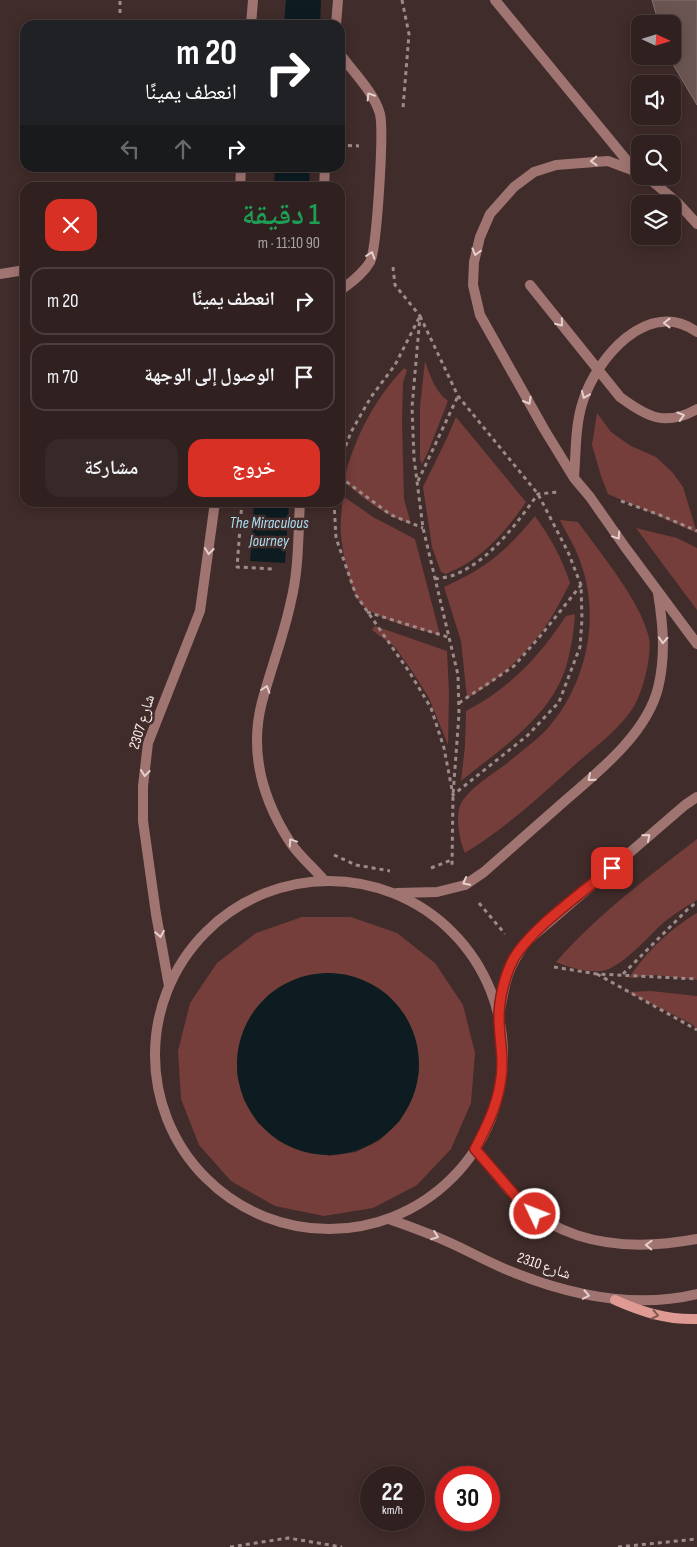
<!DOCTYPE html>
<html lang="ar">
<meta charset="utf-8">
<style>
:root{--surface:#302120;--page:#382929;--text:#f1f3f6;--muted:#a8a3a5;--line:#4b3e3e;--accent:#d93025}
body{margin:0;font-family:"Sofia Sans Condensed","Noto Naskh Arabic",sans-serif;background:var(--page);color:var(--text);direction:rtl;height:100vh;display:flex;flex-direction:column;font-size:19px;white-space:nowrap}
*{box-sizing:border-box;margin:0}
p{font-size:16px;color:var(--muted)}
.icon{flex:none;width:28px;height:28px;fill:none;stroke:currentColor;stroke-width:2;stroke-linecap:round;stroke-linejoin:round}
.map{position:relative;flex:1;overflow:hidden;direction:ltr}
.side{position:absolute;left:20px;top:182px;width:325px;height:325px;display:flex;flex-direction:column;background:var(--surface);border-radius:15px;box-shadow:0 2px 12px #0003,0 0 0 1px var(--line);direction:rtl}
.side>*{flex:none}
.guide{position:absolute;left:20px;top:20px;width:325px;height:152px;border-radius:15px;box-shadow:0 2px 12px #0003,0 0 0 1px var(--line);direction:rtl;background:#202124;color:#fff;overflow:hidden}
.needle{width:32px;rotate:94deg}
.controls{position:absolute;left:631px;top:15px;display:grid;gap:10px}
.controls a{display:grid;place-items:center;width:50px;height:50px;border-radius:10px;background:var(--surface);box-shadow:0 2px 12px #0003,0 0 0 1px var(--line);font-size:25px}
.speed{position:absolute;left:360px;top:1466px;display:flex;gap:10px;font-size:25px;font-weight:700;text-align:center}
.speed>*{display:grid;place-content:center;width:65px;height:65px;border-radius:50%;background:var(--surface);box-shadow:0 2px 12px #0003,0 0 0 1px var(--line);line-height:1}
.speed small{font-size:12px;font-weight:400}
.speed .limit{border:8px solid #d22;background:#fff;color:#111}
.pin{position:absolute;display:grid;place-items:center;width:42px;height:42px;color:#fff;margin:-21px;border-radius:10px;box-shadow:0 2px 8px #0006}
.me{position:absolute;width:55px;margin:-28px;rotate:313deg;stroke-linejoin:round;filter:drop-shadow(0 0 4px #0008)}
.turn{display:flex;align-items:center;gap:18px;height:105px;padding:0 25px;font-size:22px}
.turn .icon{width:65px;height:65px;stroke-width:2.5}
.turn b{display:block;font-size:35px;line-height:42px}
.lanes{display:flex;align-items:center;height:48px;padding:0 25px;background:#0003;justify-content:center;gap:25px;direction:ltr}
.lanes .off{opacity:.35}
.round{display:grid;place-items:center;flex:none;width:52px;height:52px;border-radius:15px;background:var(--page)}
.summary{display:flex;align-items:center;justify-content:space-between;height:85px;padding:0 25px}
h1{font-size:30px;font-weight:600;line-height:38px;color:#1e9e55}
.cta{display:flex;gap:10px;margin-top:auto;padding:10px 25px}
.cta a{flex:1;height:58px;border-radius:15px;background:var(--accent);color:#fff;font-size:20px;font-weight:600;line-height:58px;text-align:center}
.cta a+a{background:var(--page);color:var(--text)}
ul{padding:0;list-style:none}
li{display:flex;align-items:center;gap:15px;height:68px;margin:0 10px 8px;padding:0 15px;border:2px solid var(--line);border-radius:15px}
li div{flex:1}
li b{display:block;font-size:19px}
li em{font-style:normal}
.map>svg:first-child{display:block}
.green{fill:#753e3a;fill-rule:evenodd}
.water{fill:#0c1c21}
.building{fill:#6b5552;stroke:#876f6c}
.lines{fill:none;stroke-linecap:round;stroke-linejoin:round}
.path{stroke:#9c8b89;stroke-width:3;stroke-dasharray:4 4;stroke-linecap:butt}
.lane{stroke:#a07571;stroke-width:10}
.street{stroke:#a07571;stroke-width:10}
.secondary{stroke:#de9a93;stroke-width:10}
.oneway{stroke:#e5d0ce}
.oneway2{stroke:#7f5854}
.route-casing{stroke:#8d1f18;stroke-width:12}
.route{stroke:#d93025;stroke-width:9}
.labels{text-anchor:middle;dominant-baseline:central;stroke-width:5;stroke-linejoin:round;paint-order:stroke}
.street-label{font-size:15px;fill:#fcefed;stroke:#402c2a}
.water-label{font-size:16px;font-style:italic;fill:#abdff3;stroke:#402c2a}
</style>
<div class="map">
<svg width="697" height="1547" viewBox="0 0 697 1547">
<rect width="100%" height="100%" fill="#402c2a"/>
<path class="green" d="M425,361C430,376 435,391 448,401L428,452L422,464L420,460V407Z
M404,368L407,370L403,383L402,422L404,499L411,524C385,515 364,500 344,481C354,438 374,400 404,368Z
M597,413L611,432L631,446L656,457L673,473L683,487L697,533L608,494L601,476L592,445Z
M456,417L526,502C505,533 481,560 446,574L441,572L432,547L423,487L447,438Z
M343,496L373,517L415,539L440,635C418,630 382,621 364,607C351,598 342,550 341,534C340,522 342,508 343,496Z
M535,516C550,537 562,558 570,583C563,596 556,611 547,624C527,653 499,681 467,698L461,641L444,587C487,568 506,551 535,516Z
M560,520L578,522C600,553 641,601 649,638C652,656 643,692 633,708C620,728 598,745 579,761C543,794 507,827 465,853C460,842 456,822 459,809C462,793 492,774 505,765C519,753 536,741 548,728C587,683 601,617 580,561C575,546 566,533 560,520Z
M636,528L677,538L697,548V610Z
M575,614C574,632 571,650 566,667C550,718 500,749 461,781L465,746L466,711C510,688 539,657 566,616Z
M375,626L447,651L449,693L448,745L429,698L412,671L395,647L372,630Z
M697,839V900C687,906 677,912 668,919C648,935 632,958 609,969C594,975 570,968 556,962C597,915 648,877 697,839Z
M697,913V980L656,975L629,978C645,953 671,928 697,913Z
M302,917H351L397,933L435,963L463,1005L475,1053L471,1103L451,1149L417,1185L373,1208L324,1216L275,1206L231,1181L199,1145L181,1099L178,1051L190,1003L217,963L256,933ZM324,973L348,975L419,1071L412,1097L400,1121L380,1140L356,1152L329,1156L258,1123L244,1100L237,1075L238,1050Z
M651,991L697,996V1029L692,1024L628,992Z"/>
<path class="water" d="M286,0H321L320,25H284Z
M275,168H310L309,187H274Z
M254,503H289L285,563L250,561Z
M237 1064a91 91 0 1 1 182 0a91 91 0 1 1-182 0Z"/>
<path class="building" d="M652,0H697V105L668,56H672V24H659Z"/>
<g class="lines">
<path class="path" d="M402,0L409,34L403,108
M120,13V0
M340,145L359,146
M393,267L395,285L420,316L412,407L414,458L423,528L458,675L459,714L453,795L452,866
M340,461L351,432L371,397L395,365L419,318
M340,477L391,515L423,528
M418,481L458,396
M621,501L660,515L697,531
M242,502L237,567L274,569
M334,502L336,538L356,595L410,673L431,708L444,748L453,795L528,735L559,702L580,647L582,619L581,585L568,552L538,494L458,396L420,316
M435,579C441,578 449,577 454,575C491,560 516,524 538,494L558,492
M367,612L451,638
M459,703L514,666L542,634L581,585
M334,855L356,865L390,871
M431,868L451,860
M479,903L505,934
M554,967L597,974L697,979
M597,974L697,1030
M623,974L688,909L697,902
M230,1547L288,1538L342,1547
M618,1547L697,1539"/>
<path class="lane" d="M495,0L633,168
M340,54C353,72 374,92 380,114C384,132 377,248 370,262C363,274 351,282 340,291
M640,173L608,161L556,165L534,172L514,187L490,214L480,237L474,262L473,285L480,315L544,429L574,478L590,497L625,547L697,644
M646,176L678,203L697,224
M530,285L620,397C647,417 665,427 697,409
M574,478C576,452 575,425 583,401C597,358 648,297 697,332
M397,893L437,892L465,885L484,872C509,850 534,828 559,806C594,775 646,736 658,688C666,656 663,624 658,593
M499,1016C505,983 506,970 526,942L685,805L697,797"/>
<path class="street" d="M251,25L253,0
M336,25L338,0
M240,188L241,168
M324,188L325,168
M0,274L25,270
M300,502C298,535 299,569 291,601C284,635 271,668 262,702C249,752 263,800 290,842C299,856 313,867 323,879
M155 1055a174 174 0 1 1 348 0a174 174 0 1 1-348 0Z
M169,986L156,914L143,821V786L148,743L200,611L215,502
M475,1149C492,1168 507,1191 526,1207C574,1247 638,1250 697,1239
M389,1219C408,1226 428,1233 446,1241C469,1251 491,1264 515,1273C573,1296 635,1309 697,1294"/>
<path class="secondary" d="M615,1300C642,1312 667,1320 697,1319"/>
</g>
<defs><path id="oneway-chevron" d="M-2-3.5L2.5 0L-2 3.5" fill="none" stroke-width="1.6" stroke-linecap="round" stroke-linejoin="round" transform="scale(1.25)"/></defs>
<g class="oneway">
<use href="#oneway-chevron" transform="translate(370 96) rotate(-123)"/>
<use href="#oneway-chevron" transform="translate(594 161) rotate(178)"/>
<use href="#oneway-chevron" transform="translate(476 252) rotate(105)"/>
<use href="#oneway-chevron" transform="translate(371 255) rotate(-72)"/>
<use href="#oneway-chevron" transform="translate(560 323) rotate(51)"/>
<use href="#oneway-chevron" transform="translate(667 323) rotate(-180)"/>
<use href="#oneway-chevron" transform="translate(585 395) rotate(113)"/>
<use href="#oneway-chevron" transform="translate(528 401) rotate(60)"/>
<use href="#oneway-chevron" transform="translate(681 416) rotate(-16)"/>
<use href="#oneway-chevron" transform="translate(617 536) rotate(56)"/>
<use href="#oneway-chevron" transform="translate(209 551) rotate(97)"/>
<use href="#oneway-chevron" transform="translate(663 640) rotate(93)"/>
<use href="#oneway-chevron" transform="translate(266 689) rotate(-72)"/>
<use href="#oneway-chevron" transform="translate(145 773) rotate(97)"/>
<use href="#oneway-chevron" transform="translate(591 778) rotate(139)"/>
<use href="#oneway-chevron" transform="translate(647 837) rotate(-40)"/>
<use href="#oneway-chevron" transform="translate(292 842) rotate(-124)"/>
<use href="#oneway-chevron" transform="translate(466 882) rotate(152)"/>
<use href="#oneway-chevron" transform="translate(160 934) rotate(80)"/>
<use href="#oneway-chevron" transform="translate(435 1236) rotate(21)"/>
<use href="#oneway-chevron" transform="translate(649 1245) rotate(-178)"/>
<use href="#oneway-chevron" transform="translate(586 1295) rotate(11)"/>
</g>
<use class="oneway2" href="#oneway-chevron" transform="translate(655 1315) rotate(13)"/>
<g class="lines">
<g class="route-casing">
<path id="route" d="M535,1214L524,1206L475,1149C486,1128 496,1108 500,1085C505,1061 499,1040 499,1017C499,999 505,974 514,958C532,928 584,891 612,868"/>
</g>
<use href="#route" class="route"/>
</g>
<g class="labels">
<g class="street-label">
<text transform="translate(142 722) rotate(-73)">شارع 2307</text>
<text transform="translate(544 1266) rotate(19)">شارع 2310</text>
</g>
<g class="water-label">
<text x="269" y="523">The Miraculous<tspan x="269" dy="18">Journey</tspan></text>
</g>
</g>
</svg>
<div class="controls">
<a><svg class="needle" viewBox="-14 -14 28 28"><path d="M0-13l5 13h-10z" fill="#e53935"/><path d="M0 13l5-13h-10z" fill="#a8a3a5"/></svg></a>
<a><svg class="icon" aria-label="sound" viewBox="0 0 24 24"><path d="M4 9h4l5-4v14l-5-4H4zM17 9q2 3 0 6"/></svg></a>
<a><svg class="icon" aria-label="search" viewBox="0 0 24 24"><circle cx="10" cy="10" r="6"/><path d="M15 15l6 6"/></svg></a>
<a><svg class="icon" aria-label="layers" viewBox="0 0 24 24"><path d="M12 4l9 5-9 5-9-5zM3 14l9 5 9-5"/></svg></a>
</div>
<div class="speed"><div>22<small>km/h</small></div><div class="limit">30</div></div>
<div class="pin" style="left:612px;top:868px;background:#d93025"><svg class="icon" aria-label="arrive" viewBox="0 0 24 24"><path d="M6 21V4h12l-3 4 3 4H6"/></svg></div>
<svg class="me" style="left:535px;top:1214px" viewBox="-20 -20 40 40"><circle r="17" fill="#d93025" stroke="#fff" stroke-width="3"/><path d="M0-11L8 9 0 5-8 9z" fill="#fff"/></svg>
<div class="guide">
<div class="turn"><svg class="icon" aria-label="right" viewBox="0 0 24 24"><path d="M7 20v-9h11M14 6l5 5-5 5"/></svg><div><b>20 m</b>انعطف يمينًا</div></div>
<div class="lanes"><svg class="icon off" aria-label="left" viewBox="0 0 24 24"><path d="M17 20v-9H6M10 6l-5 5 5 5"/></svg><svg class="icon off" aria-label="ahead" viewBox="0 0 24 24"><path d="M12 20V5M6 11l6-6 6 6"/></svg><svg class="icon" aria-label="right" viewBox="0 0 24 24"><path d="M7 20v-9h11M14 6l5 5-5 5"/></svg></div>
</div>
<section class="side">
<div class="summary"><div><h1>1 دقيقة</h1><p>90 m · 11:10</p></div><a class="round" style="background:#d93025;color:#fff"><svg class="icon" aria-label="close" viewBox="0 0 24 24"><path d="M6 6l12 12M18 6L6 18"/></svg></a></div>
<ul>
<li><svg class="icon" aria-label="right" viewBox="0 0 24 24"><path d="M7 20v-9h11M14 6l5 5-5 5"/></svg><div><b>انعطف يمينًا</b></div><em>20 m</em></li>
<li><svg class="icon" aria-label="arrive" viewBox="0 0 24 24"><path d="M6 21V4h12l-3 4 3 4H6"/></svg><div><b>الوصول إلى الوجهة</b></div><em>70 m</em></li>
</ul>
<div class="cta"><a>خروج</a><a>مشاركة</a></div>
</section>
</div>
